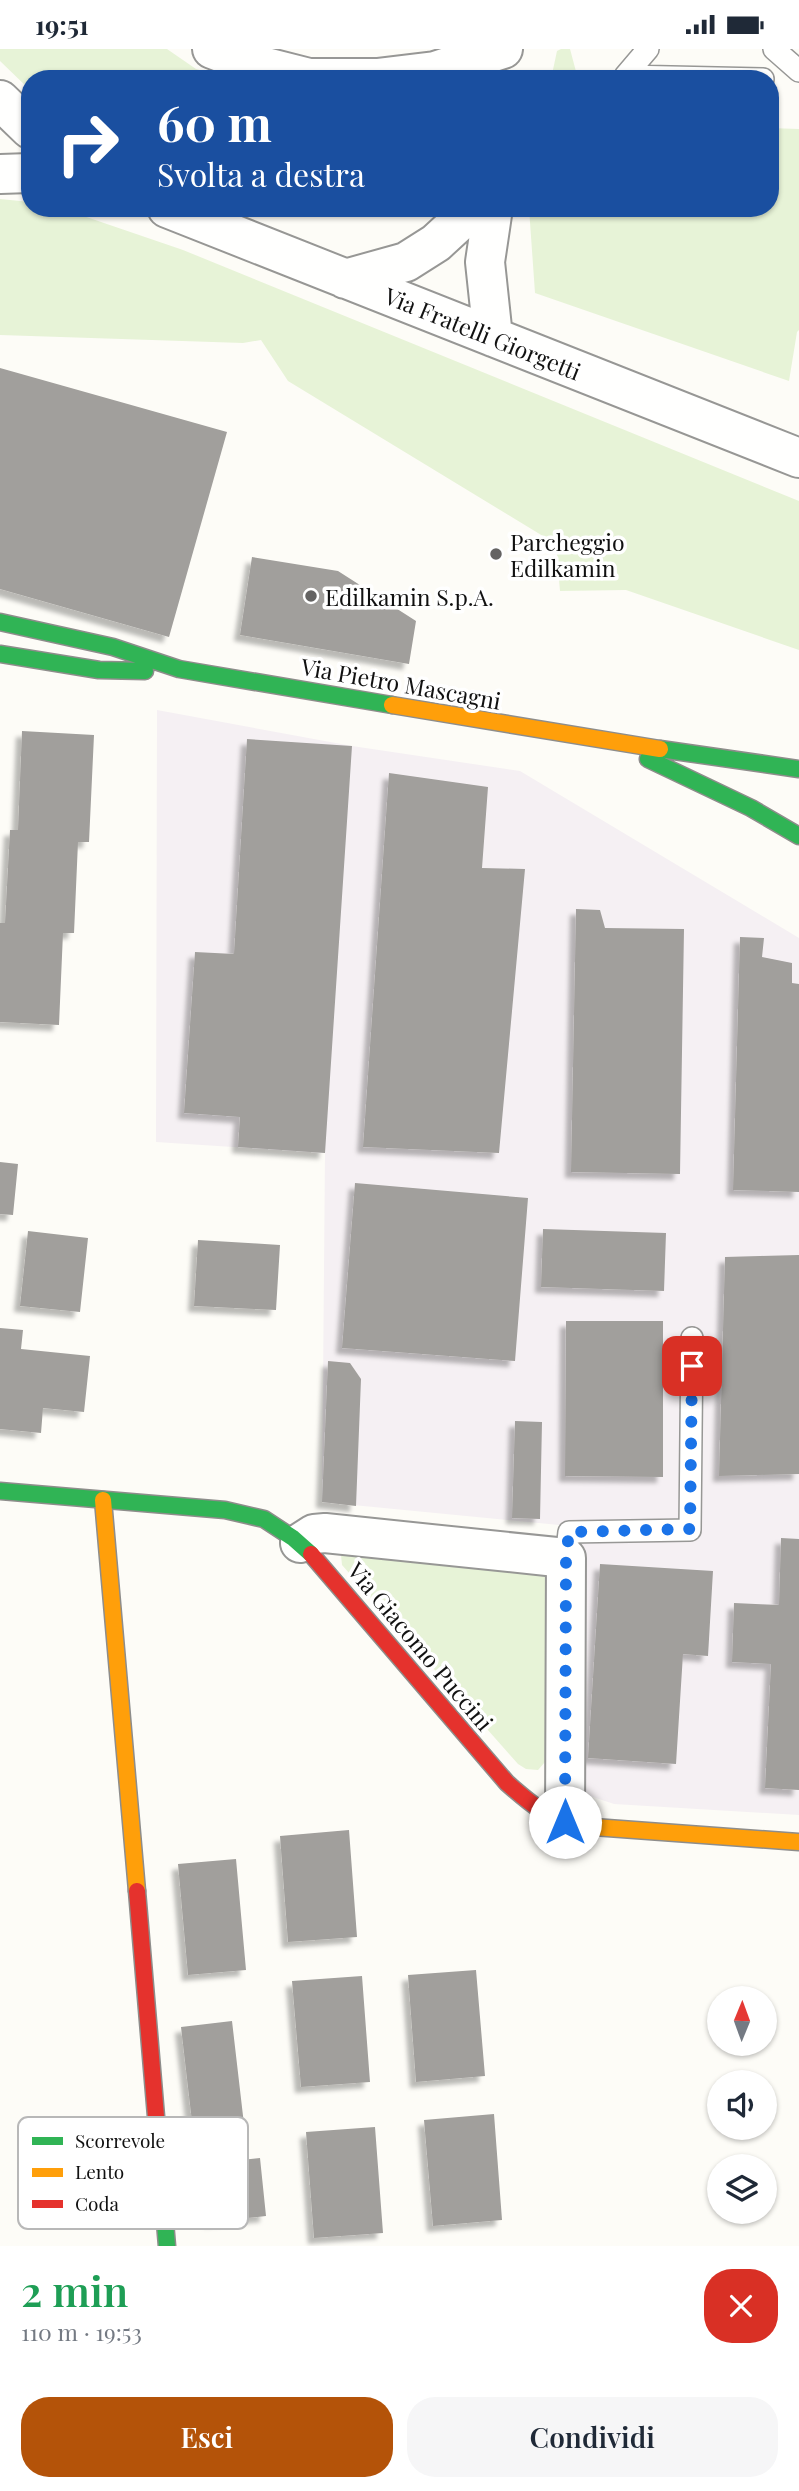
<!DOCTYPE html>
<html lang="it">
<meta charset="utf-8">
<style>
:root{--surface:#fff;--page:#f6f6f7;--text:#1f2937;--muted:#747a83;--accent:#b45309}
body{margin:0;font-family:"Playfair Display",serif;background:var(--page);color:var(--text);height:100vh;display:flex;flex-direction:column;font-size:26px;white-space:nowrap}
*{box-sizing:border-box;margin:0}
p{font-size:23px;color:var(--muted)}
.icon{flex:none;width:38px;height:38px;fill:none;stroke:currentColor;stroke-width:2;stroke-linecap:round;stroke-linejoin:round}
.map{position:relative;height:2197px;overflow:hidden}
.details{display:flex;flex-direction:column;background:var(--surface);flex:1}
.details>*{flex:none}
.guide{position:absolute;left:21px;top:21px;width:758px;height:147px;border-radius:28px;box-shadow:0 2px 5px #0004;background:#1a4fa0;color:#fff;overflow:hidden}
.needle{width:46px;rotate:1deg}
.tools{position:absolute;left:707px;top:1937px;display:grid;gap:14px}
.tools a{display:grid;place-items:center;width:70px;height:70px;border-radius:50%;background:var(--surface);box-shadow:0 2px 5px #0004;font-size:35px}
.pin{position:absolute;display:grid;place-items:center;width:60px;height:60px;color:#fff;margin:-30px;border-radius:14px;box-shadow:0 4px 10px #0006}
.me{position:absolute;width:77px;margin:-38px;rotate:0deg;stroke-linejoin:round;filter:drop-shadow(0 0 5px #0008)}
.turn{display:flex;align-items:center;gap:24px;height:147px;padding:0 21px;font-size:32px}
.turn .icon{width:91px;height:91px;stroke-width:2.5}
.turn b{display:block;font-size:49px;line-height:60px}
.round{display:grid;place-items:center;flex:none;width:74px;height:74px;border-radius:28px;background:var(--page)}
.head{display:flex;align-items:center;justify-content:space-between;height:119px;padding:0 21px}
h1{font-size:42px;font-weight:600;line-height:52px;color:#1e9e55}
.cta{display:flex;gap:14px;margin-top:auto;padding:14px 21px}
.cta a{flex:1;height:80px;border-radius:28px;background:var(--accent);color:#fff;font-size:28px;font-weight:600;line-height:80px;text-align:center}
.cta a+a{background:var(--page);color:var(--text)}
.status{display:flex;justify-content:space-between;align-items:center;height:49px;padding:0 35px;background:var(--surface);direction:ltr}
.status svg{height:19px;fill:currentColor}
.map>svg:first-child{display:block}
.industrial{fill:#f5f0f3}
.green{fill:#e7f3d7}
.building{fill:#a19f9c;filter:url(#shadow)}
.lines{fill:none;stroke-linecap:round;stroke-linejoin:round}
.lane-casing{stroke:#979795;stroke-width:24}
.street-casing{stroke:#979795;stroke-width:42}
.fast-casing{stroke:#8e8d8b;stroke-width:19}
.slow-casing{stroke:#8e8d8b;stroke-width:19}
.jam-casing{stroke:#8e8d8b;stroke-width:19}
.lane{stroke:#fffffe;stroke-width:21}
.street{stroke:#fffffe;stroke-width:38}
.fast{stroke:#30b455;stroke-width:16}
.slow{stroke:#ff9f0a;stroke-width:16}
.jam{stroke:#e5322d;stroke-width:16}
.route{stroke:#1a73e8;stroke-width:12;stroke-dasharray:0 21.6}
.poi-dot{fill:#646362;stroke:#fff;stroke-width:2.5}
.labels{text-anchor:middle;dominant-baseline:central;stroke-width:7;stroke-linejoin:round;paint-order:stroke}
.street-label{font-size:23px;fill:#111;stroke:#fff}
.poi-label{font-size:23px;fill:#111;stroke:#fff;text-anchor:start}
.key{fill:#fff;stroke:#b8b8b8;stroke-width:2}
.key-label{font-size:19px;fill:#111}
</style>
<div class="status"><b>19:51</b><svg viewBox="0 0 49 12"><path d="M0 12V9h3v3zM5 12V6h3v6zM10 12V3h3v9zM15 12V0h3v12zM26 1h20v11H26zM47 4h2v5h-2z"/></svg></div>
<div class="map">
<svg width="799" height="2197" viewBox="0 0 799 2197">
<defs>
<filter id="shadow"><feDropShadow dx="-6" dy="6" stdDeviation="2" flood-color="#0004"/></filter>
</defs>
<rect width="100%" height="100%" fill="#fdfcf7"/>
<path class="industrial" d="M157,661L352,697L520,722L799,889V1766L614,1755L590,1747L573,1732L571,1502L559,1476L322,1453L325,1104L156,1093Z"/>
<path class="green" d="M0,0H167L196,20L229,30H30V41L0,12Z
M561,0H570L578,30H551L557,2Z
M770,79L799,80V281L797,283L789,332L535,244L529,159H770Z
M0,150L30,153V159L63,160L183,201L799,452V601L626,541L560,542L556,495L288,332L261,291L243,294L0,286Z
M346,1499L548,1525L547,1704L545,1713L538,1721L526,1720L518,1715L342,1516L341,1506Z"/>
<path class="building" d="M0,319L227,383L169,588L0,540Z
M252,508L338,522L416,572L409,615L240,586Z
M22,682L94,686L89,793H78L74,884H63L59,976L0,973V874H5L10,781H18Z
M247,690L352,697L325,1104L238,1098L240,1068L184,1064L195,903L234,905Z
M389,724L488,738L482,819L525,820L499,1104L363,1098Z
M576,860L600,861L605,879L684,880L680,1125L571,1123Z
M740,888L764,889L762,908L792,914V934L799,935V1143L733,1141Z
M0,1113L18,1115L13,1166L0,1165Z
M355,1134L528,1149L515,1312L342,1299Z
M543,1180L666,1184L664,1242L541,1238Z
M28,1182L88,1189L80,1263L20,1257Z
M198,1191L280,1196L276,1261L194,1257Z
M799,1206V1425L719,1427L725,1208Z
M566,1272H663V1428L565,1427Z
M0,1279L23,1281L21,1300L90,1307L84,1363L43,1359L41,1384L0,1380Z
M328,1312L350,1314L361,1330L356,1457L322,1453Z
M515,1372L542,1373L540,1470L512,1469Z
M781,1489L799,1490V1741L765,1739L771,1615L732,1613L734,1554L779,1556Z
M600,1515L713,1522L708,1607L683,1605L676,1715L588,1709Z
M349,1781L357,1888L288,1893L280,1787Z
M236,1810L246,1921L188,1926L178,1815Z
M476,1921L485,2027L416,2033L408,1926Z
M362,1927L370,2033L301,2038L292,1932Z
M232,1972L245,2084L194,2090L181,1978Z
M494,2065L502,2171L433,2177L424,2071Z
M375,2078L383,2184L314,2189L306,2083Z
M260,2109L266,2167L210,2173L204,2115Z"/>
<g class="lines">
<g class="lane-casing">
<path id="lane" d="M648,0L625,27L763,30
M774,0L799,22
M566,1509L569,1483L690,1481L692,1289"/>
</g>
<g class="street-casing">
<path id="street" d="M212,0L246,13L309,29H377L435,22L503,0
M0,51L30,80
M0,125L30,124
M167,159L799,409
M493,159L485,213L493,288
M345,230L406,213L436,194L474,159
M300,1494L314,1485L325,1484L566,1509L565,1774"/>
</g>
<g class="fast-casing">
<path id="fast" d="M0,573L113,598L179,620L392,656
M0,605L99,621L145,622
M660,700L799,720
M648,710L751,759L799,787
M0,1442L225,1461L264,1470L293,1489L311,1505
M158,2091L167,2197"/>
</g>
<g class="slow-casing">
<path id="slow" d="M392,656L660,700
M103,1451L137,1842
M580,1777L799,1793"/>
</g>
<g class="jam-casing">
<path id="jam" d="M311,1505L507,1734C532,1756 547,1769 580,1777
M137,1842L158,2091"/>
</g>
<use href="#lane" class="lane"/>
<use href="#street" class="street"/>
<use href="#fast" class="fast"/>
<use href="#slow" class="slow"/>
<use href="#jam" class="jam"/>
</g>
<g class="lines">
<path class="route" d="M565,1773L566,1509L569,1483L690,1480L692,1317"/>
</g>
<g class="poi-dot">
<circle cx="496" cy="505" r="7"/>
<circle cx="311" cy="547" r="7"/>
</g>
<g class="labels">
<g class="street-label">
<text transform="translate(483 284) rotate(22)">Via Fratelli Giorgetti</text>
<text transform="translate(401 634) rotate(10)">Via Pietro Mascagni</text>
<text transform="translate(421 1597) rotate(50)">Via Giacomo Puccini</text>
</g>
<g class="poi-label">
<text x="510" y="492">Parcheggio<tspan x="510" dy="26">Edilkamin</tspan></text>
<text x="325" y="547">Edilkamin S.p.A.</text>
</g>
</g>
<rect x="18" y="2068" width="230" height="112" rx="10" class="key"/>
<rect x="32" y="2088" width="31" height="8" fill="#30b455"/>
<rect x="32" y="2119" width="31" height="9" fill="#ff9f0a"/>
<rect x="32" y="2151" width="31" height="8" fill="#e5322d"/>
<g class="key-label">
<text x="75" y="2099">Scorrevole</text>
<text x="75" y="2130">Lento</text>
<text x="75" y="2162">Coda</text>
</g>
</svg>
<div class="tools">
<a><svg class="needle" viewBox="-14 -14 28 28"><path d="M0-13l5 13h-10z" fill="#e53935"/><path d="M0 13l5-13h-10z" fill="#747a83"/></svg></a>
<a><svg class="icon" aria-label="sound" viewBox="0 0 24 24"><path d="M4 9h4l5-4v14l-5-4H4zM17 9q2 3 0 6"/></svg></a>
<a><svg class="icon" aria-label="layers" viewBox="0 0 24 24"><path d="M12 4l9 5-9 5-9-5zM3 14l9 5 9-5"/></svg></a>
</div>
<div class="pin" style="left:692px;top:1317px;background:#d93025"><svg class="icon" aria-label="arrive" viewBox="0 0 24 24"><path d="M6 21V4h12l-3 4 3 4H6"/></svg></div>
<svg class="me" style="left:565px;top:1773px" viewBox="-20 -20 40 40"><circle r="19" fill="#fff"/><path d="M0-13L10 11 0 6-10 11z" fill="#1a73e8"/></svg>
<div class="guide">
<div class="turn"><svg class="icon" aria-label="right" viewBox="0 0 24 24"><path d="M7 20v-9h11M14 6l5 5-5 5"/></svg><div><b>60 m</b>Svolta a destra</div></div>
</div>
</div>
<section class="details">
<div class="head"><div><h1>2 min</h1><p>110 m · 19:53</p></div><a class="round" style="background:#d93025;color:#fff"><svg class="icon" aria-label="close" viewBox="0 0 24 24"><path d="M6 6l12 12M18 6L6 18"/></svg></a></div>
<div class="cta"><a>Esci</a><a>Condividi</a></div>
</section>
